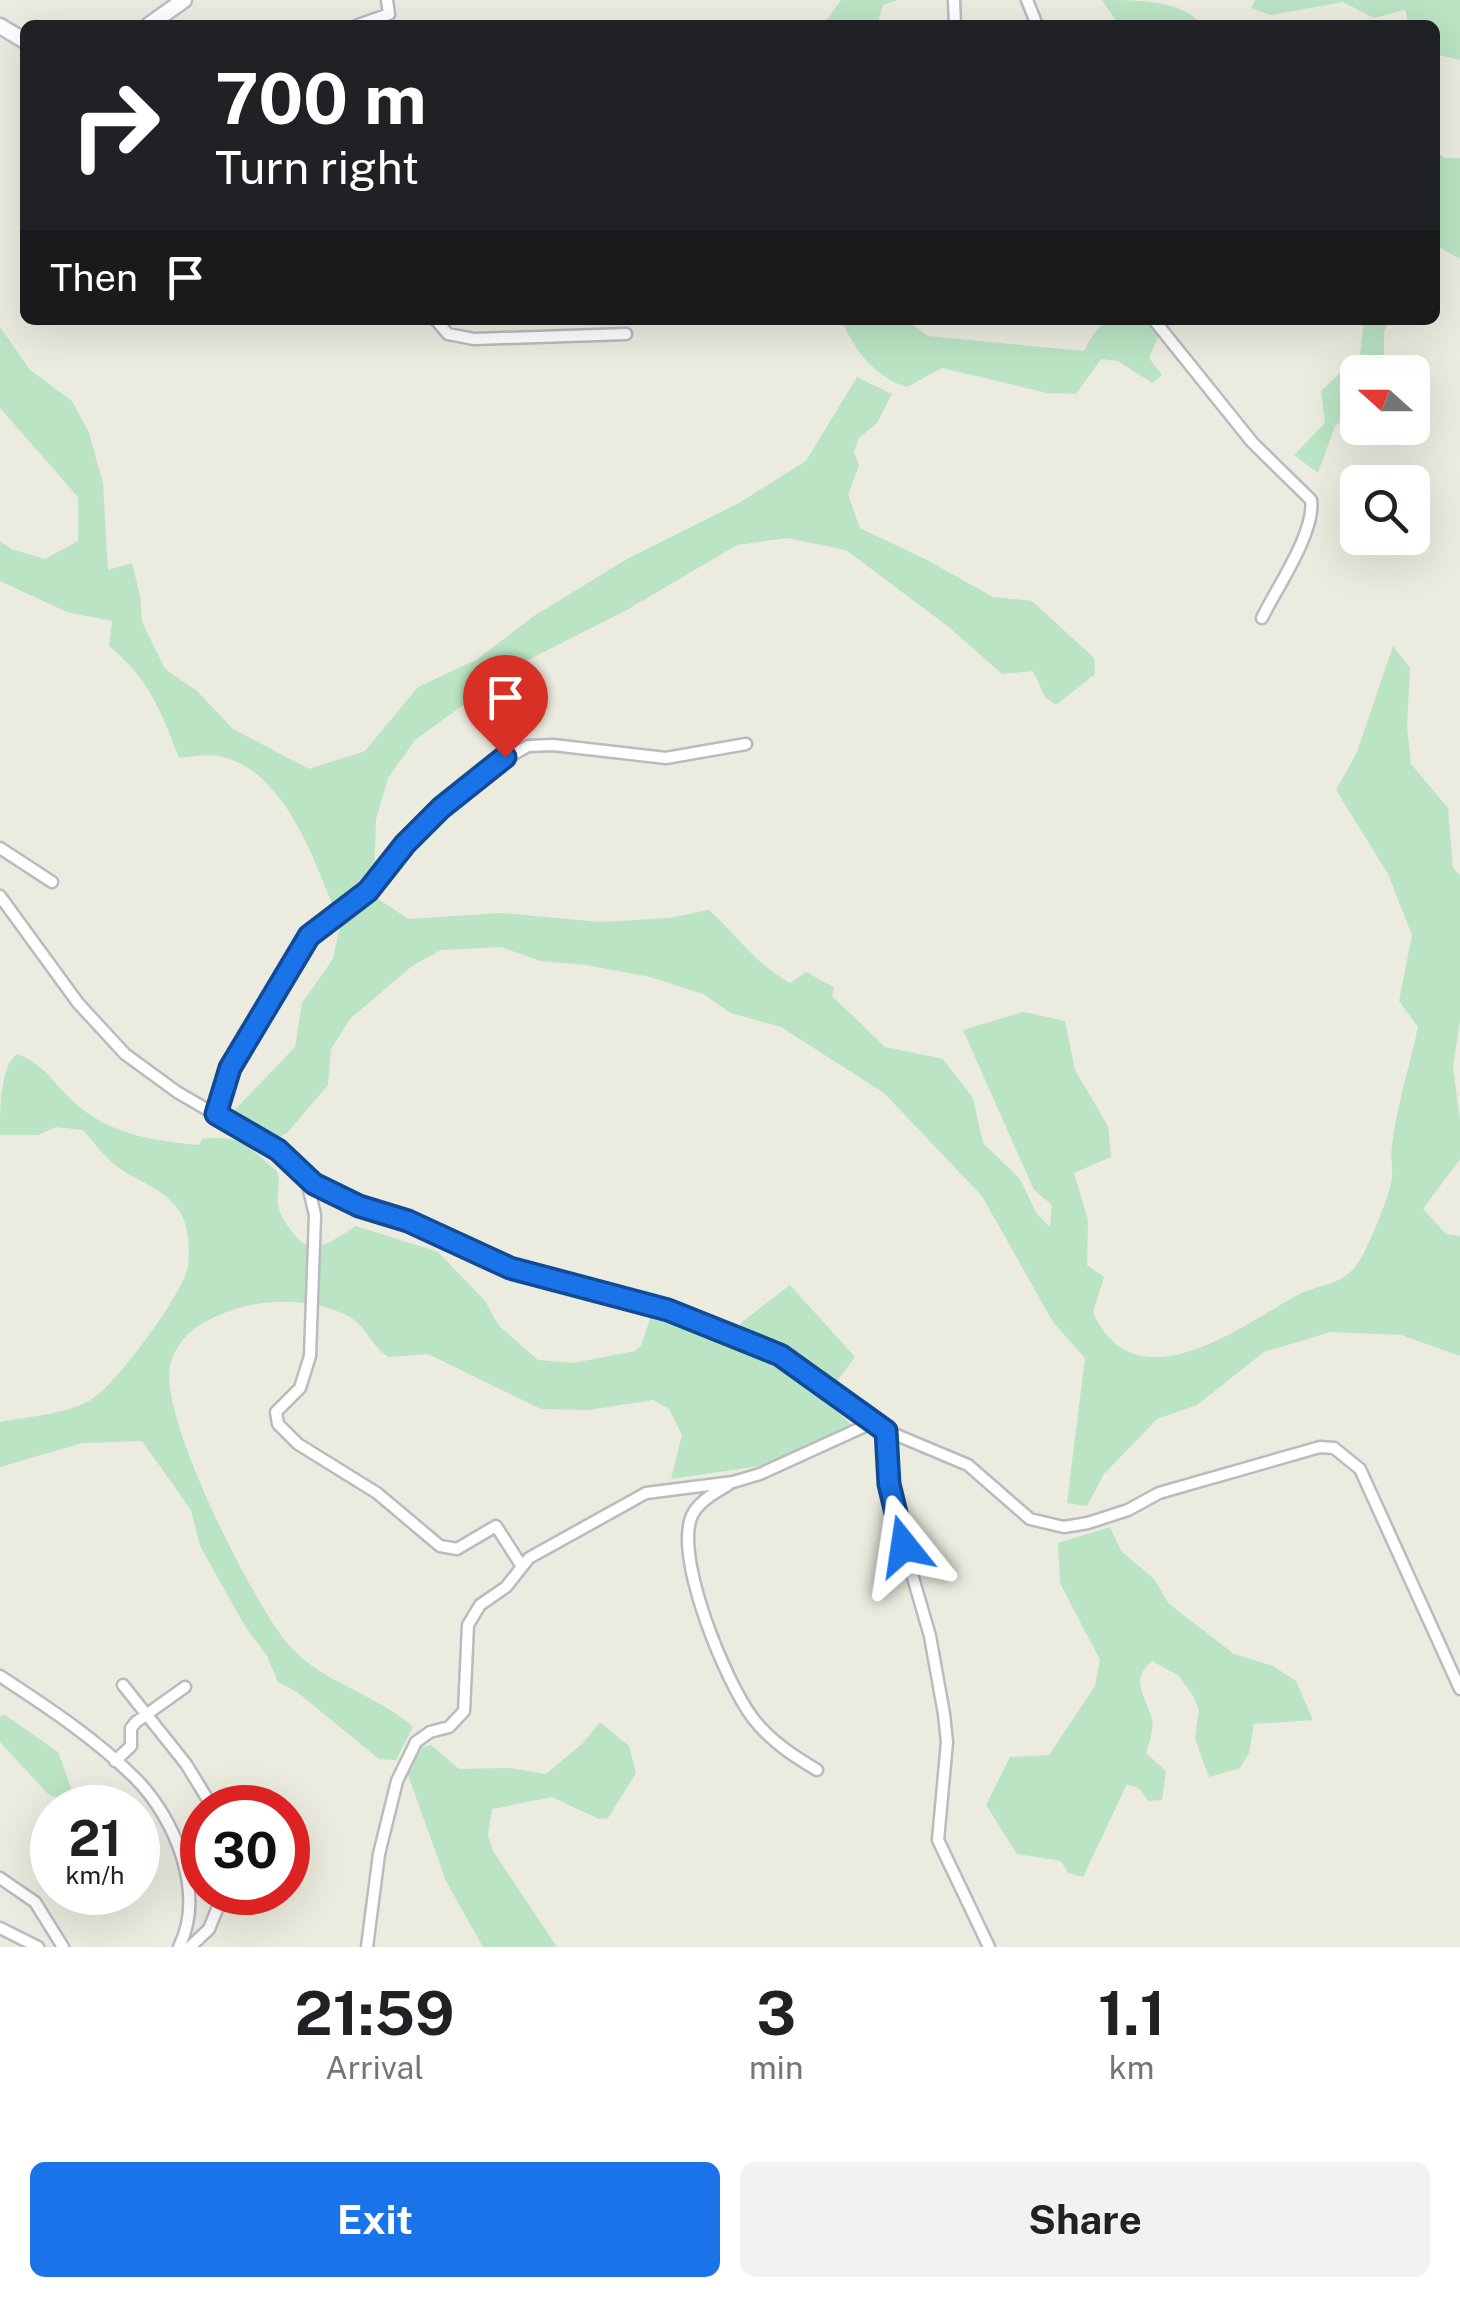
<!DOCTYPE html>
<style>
:root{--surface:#fff;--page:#f2f2f2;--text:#202124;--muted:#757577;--accent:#1a73e8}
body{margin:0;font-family:"Public Sans",sans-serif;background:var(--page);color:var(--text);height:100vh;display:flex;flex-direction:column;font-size:38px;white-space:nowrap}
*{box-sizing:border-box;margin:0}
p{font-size:32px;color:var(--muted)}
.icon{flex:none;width:55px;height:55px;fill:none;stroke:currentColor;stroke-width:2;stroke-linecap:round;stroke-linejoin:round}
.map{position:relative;height:1947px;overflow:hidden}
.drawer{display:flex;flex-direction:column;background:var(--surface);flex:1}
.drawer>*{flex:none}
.banner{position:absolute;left:20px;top:20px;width:1420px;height:305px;border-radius:15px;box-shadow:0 10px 40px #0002;background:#202124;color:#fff;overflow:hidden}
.needle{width:65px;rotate:291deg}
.tools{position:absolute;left:1340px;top:355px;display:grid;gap:20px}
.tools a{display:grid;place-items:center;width:90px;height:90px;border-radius:15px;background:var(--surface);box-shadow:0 10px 40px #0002;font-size:50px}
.speed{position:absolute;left:30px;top:1785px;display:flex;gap:20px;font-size:50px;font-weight:700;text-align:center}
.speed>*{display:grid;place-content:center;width:130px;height:130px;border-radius:50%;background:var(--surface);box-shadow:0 10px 40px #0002;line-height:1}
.speed small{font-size:25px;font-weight:400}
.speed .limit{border:15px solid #d22;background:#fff;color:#111}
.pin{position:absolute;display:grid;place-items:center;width:85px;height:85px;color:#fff;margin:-102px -42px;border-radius:50% 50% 50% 0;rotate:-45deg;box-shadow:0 0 10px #0007}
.pin .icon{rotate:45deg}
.me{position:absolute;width:110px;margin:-55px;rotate:345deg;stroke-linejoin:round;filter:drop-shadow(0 0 8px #0008)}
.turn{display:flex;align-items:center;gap:35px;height:210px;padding:0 30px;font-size:45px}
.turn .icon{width:130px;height:130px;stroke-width:2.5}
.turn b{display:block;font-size:70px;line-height:85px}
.then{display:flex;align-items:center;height:95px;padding:0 30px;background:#0003;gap:20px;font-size:38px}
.eta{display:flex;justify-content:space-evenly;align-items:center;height:170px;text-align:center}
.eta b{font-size:60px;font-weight:700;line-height:70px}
.button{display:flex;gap:20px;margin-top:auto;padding:20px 30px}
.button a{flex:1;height:115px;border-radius:15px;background:var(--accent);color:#fff;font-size:40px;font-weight:700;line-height:115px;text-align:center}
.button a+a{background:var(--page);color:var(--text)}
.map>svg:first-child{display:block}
.green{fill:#bae4c4}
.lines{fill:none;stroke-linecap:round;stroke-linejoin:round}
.street-casing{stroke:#babac1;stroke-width:15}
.secondary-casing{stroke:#bcbdc5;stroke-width:19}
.street{stroke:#fff;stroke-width:10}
.secondary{stroke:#fff;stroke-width:14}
.route-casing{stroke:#114b97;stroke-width:25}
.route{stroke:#1a73e8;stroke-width:18}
</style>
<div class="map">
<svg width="1460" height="1947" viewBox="0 0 1460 1947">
<rect width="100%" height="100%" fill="#ebebdf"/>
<path class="green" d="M841,0H898L883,5L877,25H823Z
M1102,0C1137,0 1182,0 1202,25H1119Z
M1255,0H1460V60L1435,54V25H1409L1405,10L1374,18L1343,2L1271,15L1251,8Z
M1435,151L1445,158H1460V259L1435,245Z
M841,320H906L928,336L1084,351C1102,314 1111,320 1149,320L1160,333L1149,358L1162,375L1152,383L1118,361L1101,359L1076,394L1047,393L942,368L907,387C874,377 855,350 841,320Z
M1364,320H1389L1384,332V372H1358L1357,409L1335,426L1318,473L1294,455L1325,423L1321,391L1360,354Z
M0,327L30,370L72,401L89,433L103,483L108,570L132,563L140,596L142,622L165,669L197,691L233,729L309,769L365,751L418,687L476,660L534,616L627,559L739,503L806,461L857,377L892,394L877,423L859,438L854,452L859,465L848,495L860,528L927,560L993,597L1032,601L1094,658L1095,674L1056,705L1045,697L1033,671L1002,674L950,628L846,550L787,538L737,545L625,611L518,665L415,740L388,778L376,819L374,879L335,911C313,858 284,768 218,756C206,754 191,757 179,758C161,711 149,679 109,646L112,621L67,612L0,581V541L11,549L45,559L78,541V497L0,408Z
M1393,646L1410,668L1407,727L1411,764L1448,808L1453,868L1460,875V1020L1453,1067L1460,1120V1159L1423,1209L1446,1234L1460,1236V1356L1401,1335L1331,1332L1264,1352L1197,1405L1157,1419L1104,1474L1087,1506L1067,1503L1085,1358L1053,1322L982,1196L884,1093L781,1027L731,1013L703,994L650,977L586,965L540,961L501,947L441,950L412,966L350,1019L331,1049L328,1085L287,1133L273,1140L232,1113L295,1047L302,1003L333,959L341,921L374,896L408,919L502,913L600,922L669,918L709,910C741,939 752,961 790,983L806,972L834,987L832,996L885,1047L943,1059L973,1098L983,1143L1020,1179L1037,1214L1050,1227L1052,1205L1034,1190L963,1030L1023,1012L1065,1021L1075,1070L1108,1126L1111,1157L1074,1173L1088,1220L1087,1265L1104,1277L1093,1312C1134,1406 1237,1329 1294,1297C1323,1281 1344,1289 1363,1255C1371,1239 1391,1193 1392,1177C1393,1167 1390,1156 1392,1146C1396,1107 1410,1066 1418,1027L1399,1001L1412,935L1388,874L1336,790L1357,752Z
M17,1054C44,1063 56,1087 76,1104C111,1135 155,1141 199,1145L202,1139C243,1134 246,1147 277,1171C281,1183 276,1193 278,1204C280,1216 286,1224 293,1233C313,1260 334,1239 356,1226L438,1252L485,1301L499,1326L538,1360L573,1363L635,1351L641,1346L652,1313L701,1322L731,1342L742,1322L790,1285L855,1357L824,1398L853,1427L760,1466L671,1479L682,1435L669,1409L653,1400L588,1410L541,1409L428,1354L389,1357C371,1347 366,1324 346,1315C314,1299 268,1298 235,1309C206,1319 177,1333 170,1367C160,1419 249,1593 283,1638C317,1683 375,1692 413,1727L396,1760L379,1759L297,1692L278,1682L267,1656L245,1626L200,1546L191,1510L142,1441L82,1443L0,1467V1422C29,1416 63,1415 89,1401C114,1388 184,1293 188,1266C190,1251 189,1227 181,1214C166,1187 135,1182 114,1164C102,1154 93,1141 83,1130L56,1127L38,1135H0C0,1110 0,1066 17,1054Z
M1110,1527L1121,1551L1154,1579L1169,1604L1234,1654L1273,1666L1296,1681L1313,1720L1254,1724L1249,1753L1240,1768L1209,1777L1195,1739L1199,1710L1194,1697L1178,1675L1152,1661C1128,1681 1147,1696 1152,1720C1154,1730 1149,1743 1146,1753L1166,1771L1162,1800L1148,1801L1140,1789L1127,1784L1083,1877L1068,1873L1061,1861L1017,1854L986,1805L1010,1757L1049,1755L1095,1686L1100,1660L1060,1583L1058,1543Z
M5,1715L58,1752L74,1796L65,1800L48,1794L0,1742V1716Z
M600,1722L629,1746L636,1773L608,1818L599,1819L552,1797L492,1809L488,1835L493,1851L557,1947H483L446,1881L408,1775L422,1747L431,1745L459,1769L509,1768L546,1774L583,1743Z"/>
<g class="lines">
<g class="street-casing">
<path id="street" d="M954,0L955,25
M1027,0L1037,25
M358,25L389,14L387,0
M436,320L448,334L474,339L626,334
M1154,320L1252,442L1311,500C1316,531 1276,589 1262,618
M0,848L52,882
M0,896L78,1003L125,1054L177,1092L278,1151L314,1184L359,1206L408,1221L510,1268L668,1310L779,1355L887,1431L968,1465L1030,1519L1064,1527L1088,1523L1128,1510L1159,1493L1320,1447L1334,1448L1360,1469L1460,1689
M216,1114L230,1068L309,936L368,891L405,844L483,772L528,746L553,745L666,758L746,744
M306,1177L315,1215L310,1356L300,1388L276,1412L278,1424L298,1444L377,1493L440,1546L457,1549L496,1526L521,1565
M887,1431L885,1456L896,1519L930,1636L944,1714L947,1742L938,1840L989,1947
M728,1485C714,1493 694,1504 690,1521C678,1566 725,1680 752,1717C769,1740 792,1755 817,1770
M0,1676C46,1706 96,1739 135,1778C175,1818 206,1893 179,1947
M123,1685L186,1764L213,1808
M115,1761L131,1746V1728L136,1722L185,1687
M0,1878L35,1902L63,1947
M0,1928L38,1947
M190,1947L209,1929L224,1892
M367,1947L379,1854L397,1781L416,1742L430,1732L449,1727L464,1711L468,1625L480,1605L506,1587L529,1558L646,1493L733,1482L760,1474L874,1422"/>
</g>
<g class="secondary-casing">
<path id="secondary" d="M149,25L184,0
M0,26L25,41"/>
</g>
<use href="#street" class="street"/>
<use href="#secondary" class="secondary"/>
</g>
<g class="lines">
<g class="route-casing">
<path id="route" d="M505,757L441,808L405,844L368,891L309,936L230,1068L216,1114L278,1150L314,1184L359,1206L408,1221L510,1268L668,1310L780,1355L886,1431L889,1484L904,1546"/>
</g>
<use href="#route" class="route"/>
</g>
</svg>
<div class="tools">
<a><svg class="needle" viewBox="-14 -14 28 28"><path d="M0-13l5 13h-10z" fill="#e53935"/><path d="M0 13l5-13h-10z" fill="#757577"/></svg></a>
<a><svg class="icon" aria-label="search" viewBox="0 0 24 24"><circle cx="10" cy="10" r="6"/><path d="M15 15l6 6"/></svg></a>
</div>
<div class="speed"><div>21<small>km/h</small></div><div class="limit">30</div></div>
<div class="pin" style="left:505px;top:757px;background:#d93025"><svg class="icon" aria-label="arrive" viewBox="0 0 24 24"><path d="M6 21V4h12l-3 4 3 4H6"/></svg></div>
<svg class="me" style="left:904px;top:1546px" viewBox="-20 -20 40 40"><path d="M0-17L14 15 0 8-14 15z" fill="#1a73e8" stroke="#fff" stroke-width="4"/></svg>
<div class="banner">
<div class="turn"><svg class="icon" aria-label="right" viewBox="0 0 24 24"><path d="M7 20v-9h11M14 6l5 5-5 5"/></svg><div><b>700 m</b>Turn right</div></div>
<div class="then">Then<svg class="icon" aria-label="arrive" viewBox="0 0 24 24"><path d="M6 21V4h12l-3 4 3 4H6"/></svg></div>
</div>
</div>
<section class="drawer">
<div class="eta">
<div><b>21:59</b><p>Arrival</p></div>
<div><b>3</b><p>min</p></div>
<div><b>1.1</b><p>km</p></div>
</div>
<div class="button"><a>Exit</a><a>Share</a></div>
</section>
